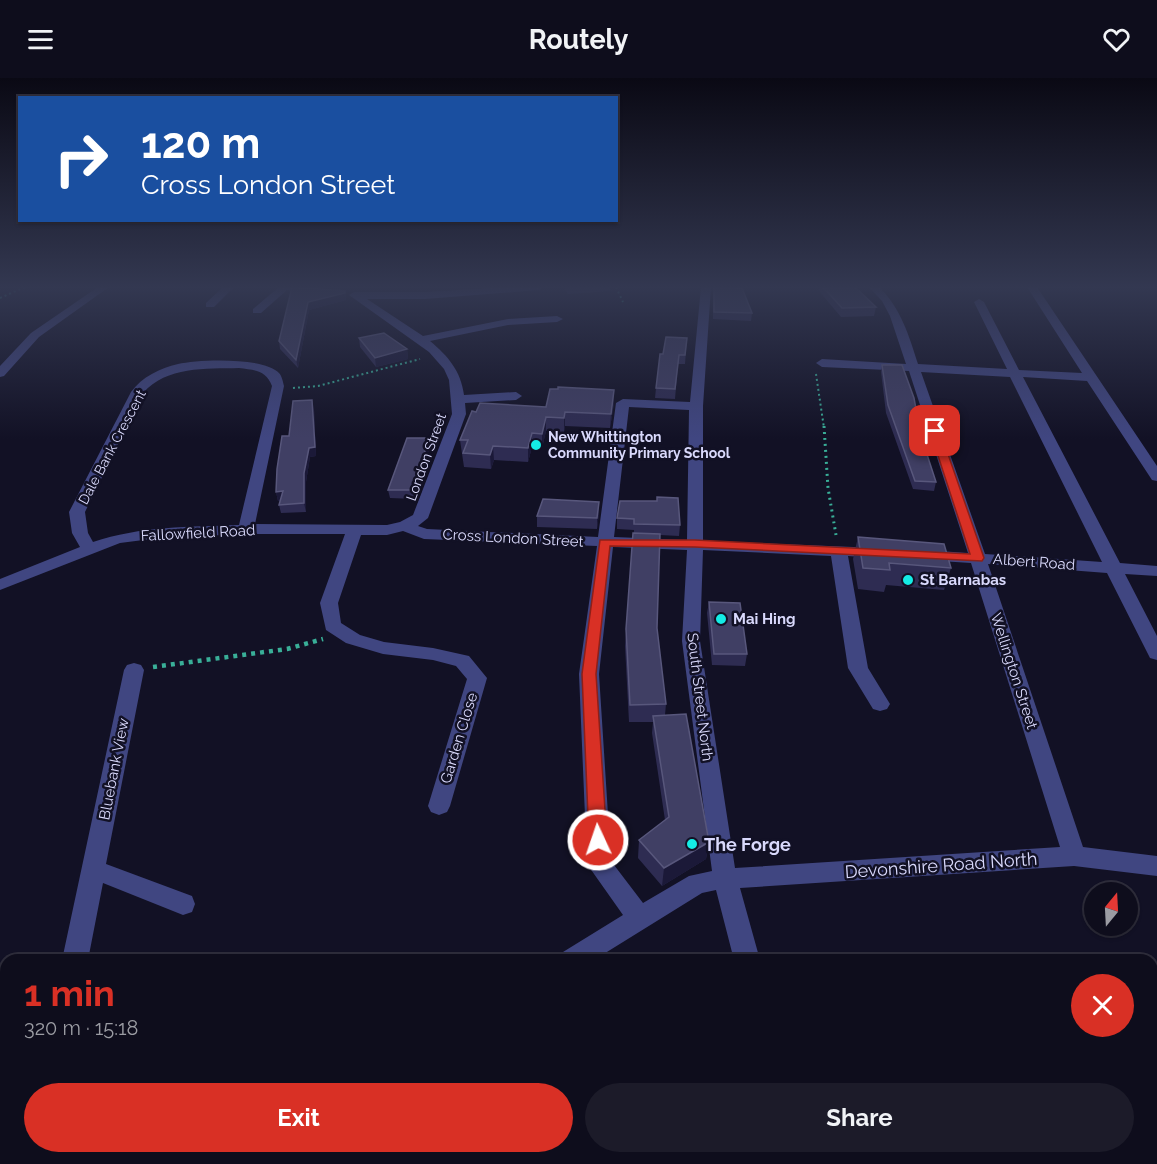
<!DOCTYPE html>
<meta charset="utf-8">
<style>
:root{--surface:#0e0d1c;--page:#1c1b29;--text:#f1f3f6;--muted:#9b9ca3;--line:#2e2d3b;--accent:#d93025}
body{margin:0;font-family:Raleway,sans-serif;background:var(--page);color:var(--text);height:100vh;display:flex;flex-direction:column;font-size:22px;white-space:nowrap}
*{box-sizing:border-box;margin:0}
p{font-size:20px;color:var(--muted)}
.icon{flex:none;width:33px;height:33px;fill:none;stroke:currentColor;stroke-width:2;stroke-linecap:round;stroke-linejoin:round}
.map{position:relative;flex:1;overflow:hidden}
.panel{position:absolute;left:0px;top:876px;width:1158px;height:210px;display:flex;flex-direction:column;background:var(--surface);border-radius:18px 18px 0 0;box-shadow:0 2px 4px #0004,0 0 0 2px var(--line)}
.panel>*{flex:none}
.guide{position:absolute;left:18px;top:18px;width:600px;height:126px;border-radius:0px;box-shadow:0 2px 4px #0004,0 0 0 2px var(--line);background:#1a4fa0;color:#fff;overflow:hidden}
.needle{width:39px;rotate:18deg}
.buttons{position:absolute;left:1084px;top:804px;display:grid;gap:12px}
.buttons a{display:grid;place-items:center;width:54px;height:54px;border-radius:50%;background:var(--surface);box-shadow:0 2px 4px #0004,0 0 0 2px var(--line);font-size:30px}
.pin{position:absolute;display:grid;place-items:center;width:51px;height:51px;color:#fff;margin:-26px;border-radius:12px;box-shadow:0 3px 9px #0006}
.me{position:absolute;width:66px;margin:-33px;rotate:357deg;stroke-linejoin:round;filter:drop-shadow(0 0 4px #0008)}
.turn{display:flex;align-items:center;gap:21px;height:126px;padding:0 24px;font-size:27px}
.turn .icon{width:78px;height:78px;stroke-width:2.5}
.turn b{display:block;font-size:42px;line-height:51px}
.round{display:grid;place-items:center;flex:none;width:63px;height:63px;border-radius:32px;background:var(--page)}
.head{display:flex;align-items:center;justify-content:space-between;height:102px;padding:0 24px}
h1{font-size:36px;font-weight:700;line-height:45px;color:var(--accent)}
.primary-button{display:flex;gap:12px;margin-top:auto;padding:12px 24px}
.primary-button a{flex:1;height:69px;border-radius:36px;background:var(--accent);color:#fff;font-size:24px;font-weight:700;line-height:69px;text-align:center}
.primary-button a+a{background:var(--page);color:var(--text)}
header{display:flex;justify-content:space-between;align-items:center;height:78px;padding:0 24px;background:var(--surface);font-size:27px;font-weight:700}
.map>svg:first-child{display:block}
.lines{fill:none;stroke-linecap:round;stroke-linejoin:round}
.path-far2{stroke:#39af98;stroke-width:2;stroke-dasharray:2 3;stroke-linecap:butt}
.path-far1{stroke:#39af98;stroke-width:3;stroke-dasharray:2 4;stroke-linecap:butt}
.path{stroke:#39af98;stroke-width:4.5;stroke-dasharray:4 5;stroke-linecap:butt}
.minor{fill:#404681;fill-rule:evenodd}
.wall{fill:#2e2c52}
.shaded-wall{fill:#1b1938}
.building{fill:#403f64;stroke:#58577c;stroke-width:1.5}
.route{fill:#d93025;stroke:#8d1f18;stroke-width:1.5}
.poi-dot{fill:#14ece5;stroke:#121125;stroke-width:2}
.labels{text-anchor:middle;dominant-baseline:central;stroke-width:5;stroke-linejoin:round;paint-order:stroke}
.far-poi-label{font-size:14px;font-weight:bold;fill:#d9d9fc;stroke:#121125;text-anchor:start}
.far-street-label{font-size:14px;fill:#d9d9fc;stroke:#121125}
.street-label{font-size:15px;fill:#d9d9fc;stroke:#121125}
.poi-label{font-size:15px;font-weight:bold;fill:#d9d9fc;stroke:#121125;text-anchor:start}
.near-poi-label{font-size:18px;font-weight:bold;fill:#d9d9fc;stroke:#121125;text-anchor:start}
.near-street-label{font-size:18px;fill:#d9d9fc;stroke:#121125}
</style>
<header><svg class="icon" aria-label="menu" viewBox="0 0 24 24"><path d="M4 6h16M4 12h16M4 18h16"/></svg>Routely<svg class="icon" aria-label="heart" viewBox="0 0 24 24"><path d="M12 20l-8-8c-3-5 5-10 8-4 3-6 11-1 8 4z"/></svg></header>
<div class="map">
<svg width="1157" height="1086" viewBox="0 0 1157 1086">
<rect width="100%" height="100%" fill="#121125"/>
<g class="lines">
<path class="path-far2" d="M616,209L623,224
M0,220L25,209
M816,296L824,350
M293,310L318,308L420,281"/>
<path class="path-far1" d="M824,348L828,410L836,457"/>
<path class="path" d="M153,589L287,571L323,561"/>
<path class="minor" d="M98,209H109L39,259L4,298L0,299V288L31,255Z
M223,209H234L214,229H206V225Z
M279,209H313L321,212L316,215L287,212L261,235H253V231Z
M508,209H544L539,212L425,221H367L423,258L508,241L557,238L563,241L557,244L508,247L430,263C448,278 461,293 464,317L516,314L522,318L516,322L465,325L466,336L428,440L418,448L427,451L598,459L616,325L623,321L690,324L701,209H711L703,328V463L878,470L886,475L878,480L848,478L868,590L890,626L887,631L880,633L873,631L848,590L831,478L703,472L700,563L735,790L1060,769L971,485L924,482L916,477L924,472L968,475L909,293L822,289L816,285L822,281L906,286L890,238L882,223L869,209H879C901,230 909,258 918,286L1007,291L974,224L979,221L984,224L1019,292L1082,295L1027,209H1037L1157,388V403L1152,402L1087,303L1023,299L1120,485L1157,488V498L1125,496L1157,558V582L1150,580L1148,576L1107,495L988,486L1083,769L1157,778V798L1074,788L740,810L760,882H734L716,812L702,815L594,882H559L563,874L623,837L587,786L579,596L597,468L424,461L403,453L387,457H361L338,525L341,545L360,557L384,564L433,570L469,578L487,600L450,728L447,734L439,737L431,734L428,728L467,601L456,588L433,582L383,576L346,565L326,552L320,525L345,456H246L159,460L120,465L0,512V501L80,469L72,455L69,434L131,314C142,299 160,290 178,286C199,281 264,279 279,295C282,298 283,304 284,308L255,446L387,447L400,444L413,437L452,336L449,302L444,291L429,274L349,217L354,214H425ZM239,290C254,292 266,292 272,308L239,447C190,449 140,448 93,464L88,455L85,434L143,315C167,288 205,291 239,290ZM921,294L1010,299L1102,484L985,476ZM629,329L689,332L687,462L614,459ZM613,469L687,472L682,563L712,793L689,798L643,825L611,783L599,596Z
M134,585L141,587L144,592L106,786L192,818L195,826L192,834L183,837L103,805L88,882H62L124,592L127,587Z
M1157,975V1003L1152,1004V976Z
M6,1038V1078L0,1081V1041Z
M226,1080H264L262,1086H224Z
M739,1080H774L772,1086H737Z
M791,1080H821L823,1086H793Z
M837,1080H884L882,1086H835Z"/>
</g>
<path class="wall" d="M292,209L345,213L346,222L309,232L298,290L280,271L279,263Z
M564,209H610V213L568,216Z
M713,209H734L752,235L751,243L713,241Z
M819,209H855L876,229L874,238L841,239L819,213Z
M359,260L407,271L408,281L376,289L360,269Z
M687,260L685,286H678L675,321L655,320L656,310Z
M882,287L921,358L936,404L934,413L913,411L886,335L881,294Z
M614,312V325L610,350L565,348L564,354L546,353L542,370L532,369L528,384L494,382L491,391L464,389L460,362L476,334L546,329Z
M314,331L316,378L310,379L306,404V434L281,435L279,427L280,423H278L276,414Z
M429,360L430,368L414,421L390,420L388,412Z
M657,423L680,447L679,458L660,457L657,550L666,626L665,637L709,764L706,781L662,808L638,780L639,762L665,742L652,655L653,644H629L625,568L634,452L617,451V440Z
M599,424V435L597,451L537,449V438Z
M858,459L951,490L944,512L886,507L884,514L858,511L853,481Z
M709,524L747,576L745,588L712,587L707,535Z"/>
<path class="shaded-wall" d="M345,215L346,222L309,232L298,290L296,282L308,224Z
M407,271L408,281L376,289L375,280Z
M614,312V325L610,350L611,336Z
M312,322L314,331L316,378L310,379L306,404V434L304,425V395Z
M565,334V348L564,354V340Z
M546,339V353L542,370V356Z
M532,355V369L528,384V370Z
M429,360L430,368L414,421L413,412Z
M493,368L494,382L491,391L490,377Z
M283,413L285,422L278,423L276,414Z
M599,424V435L597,451V440Z
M709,764L706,781L662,808L664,790Z"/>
<path class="building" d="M292,209L345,213V215L308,224L296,282L279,263Z
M714,209H734L735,210H742L752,235L714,234Z
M823,209H855L876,229L842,230Z
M384,255L407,271L375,280L359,260Z
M666,259L687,260L685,277H679L675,311L656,310L660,276H663Z
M882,287H902L914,320L921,358L936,404L915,403L888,327Z
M558,309L614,312L611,336L565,334L564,340L546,339L542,356L532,355L528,370L493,368L490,377L463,375L468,362H460L472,333L476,334L480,325L546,329L550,311H558Z
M312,322L315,369L309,370L304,395V425L279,427L283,413L276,414L277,391L282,358H289L293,323Z
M407,360H429L413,412H388Z
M657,419L678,420L680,447L634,446V441L617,440L620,423H657Z
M543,421L599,424L597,440L537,438Z
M633,455L660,456L657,550L666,626L630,627L626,551Z
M858,459L944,466L951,490L889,485L890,492L863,490Z
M709,524L740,525L747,576H714Z
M686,636L709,764L664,790L639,762L669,739L653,638Z"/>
<linearGradient id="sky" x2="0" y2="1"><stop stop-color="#0a0914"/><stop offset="0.58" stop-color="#333851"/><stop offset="1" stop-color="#333851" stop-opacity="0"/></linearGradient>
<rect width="1157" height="361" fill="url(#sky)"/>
<path class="route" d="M935,350L940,353L984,480L982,483L695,469L610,468L596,596L607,762L604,768L598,770L592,768L589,762L582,596L600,462H695L970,476L930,353Z"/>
<g class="poi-dot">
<circle cx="536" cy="367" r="6"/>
<circle cx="908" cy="502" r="6"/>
<circle cx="721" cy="541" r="6"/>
<circle cx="692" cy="766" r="6"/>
</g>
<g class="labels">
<g class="far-poi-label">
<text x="548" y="359">New Whittington<tspan x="548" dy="16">Community Primary School</tspan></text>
</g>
<g class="far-street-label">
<text transform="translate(112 369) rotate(-62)">Dale Bank Crescent</text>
<text transform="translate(426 379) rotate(-70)">London Street</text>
</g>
<g class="street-label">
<text transform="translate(198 455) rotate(-3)">Fallowfield Road</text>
<text transform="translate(513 460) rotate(3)">Cross London Street</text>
<text transform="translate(1034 484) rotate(4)">Albert Road</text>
<text transform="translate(1014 593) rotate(72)">Wellington Street</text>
<text transform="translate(700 619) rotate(83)">South Street North</text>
<text transform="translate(459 660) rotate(-73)">Garden Close</text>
<text transform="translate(114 691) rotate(-79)">Bluebank View</text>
</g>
<g class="poi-label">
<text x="920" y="502">St Barnabas</text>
<text x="733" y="541">Mai Hing</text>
</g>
<g class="near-poi-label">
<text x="704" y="766">The Forge</text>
</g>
<g class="near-street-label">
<text transform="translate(941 787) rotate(-4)">Devonshire Road North</text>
</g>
</g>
</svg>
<div class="buttons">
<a><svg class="needle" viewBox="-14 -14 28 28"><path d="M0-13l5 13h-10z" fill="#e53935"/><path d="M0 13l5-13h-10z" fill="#9b9ca3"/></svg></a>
</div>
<div class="pin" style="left:935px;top:353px;background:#d93025"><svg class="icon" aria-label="arrive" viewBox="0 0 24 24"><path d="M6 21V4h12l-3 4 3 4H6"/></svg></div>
<svg class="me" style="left:598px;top:762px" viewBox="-20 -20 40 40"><circle r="17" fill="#d93025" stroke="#fff" stroke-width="3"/><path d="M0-11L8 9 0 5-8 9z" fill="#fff"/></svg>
<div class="guide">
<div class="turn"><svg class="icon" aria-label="right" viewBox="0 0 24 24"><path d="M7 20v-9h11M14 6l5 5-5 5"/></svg><div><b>120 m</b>Cross London Street</div></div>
</div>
<section class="panel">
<div class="head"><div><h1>1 min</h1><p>320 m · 15:18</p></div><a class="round" style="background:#d93025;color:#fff"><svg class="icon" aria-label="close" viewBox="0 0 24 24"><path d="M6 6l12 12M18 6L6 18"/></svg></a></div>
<div class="primary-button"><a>Exit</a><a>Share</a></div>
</section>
</div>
